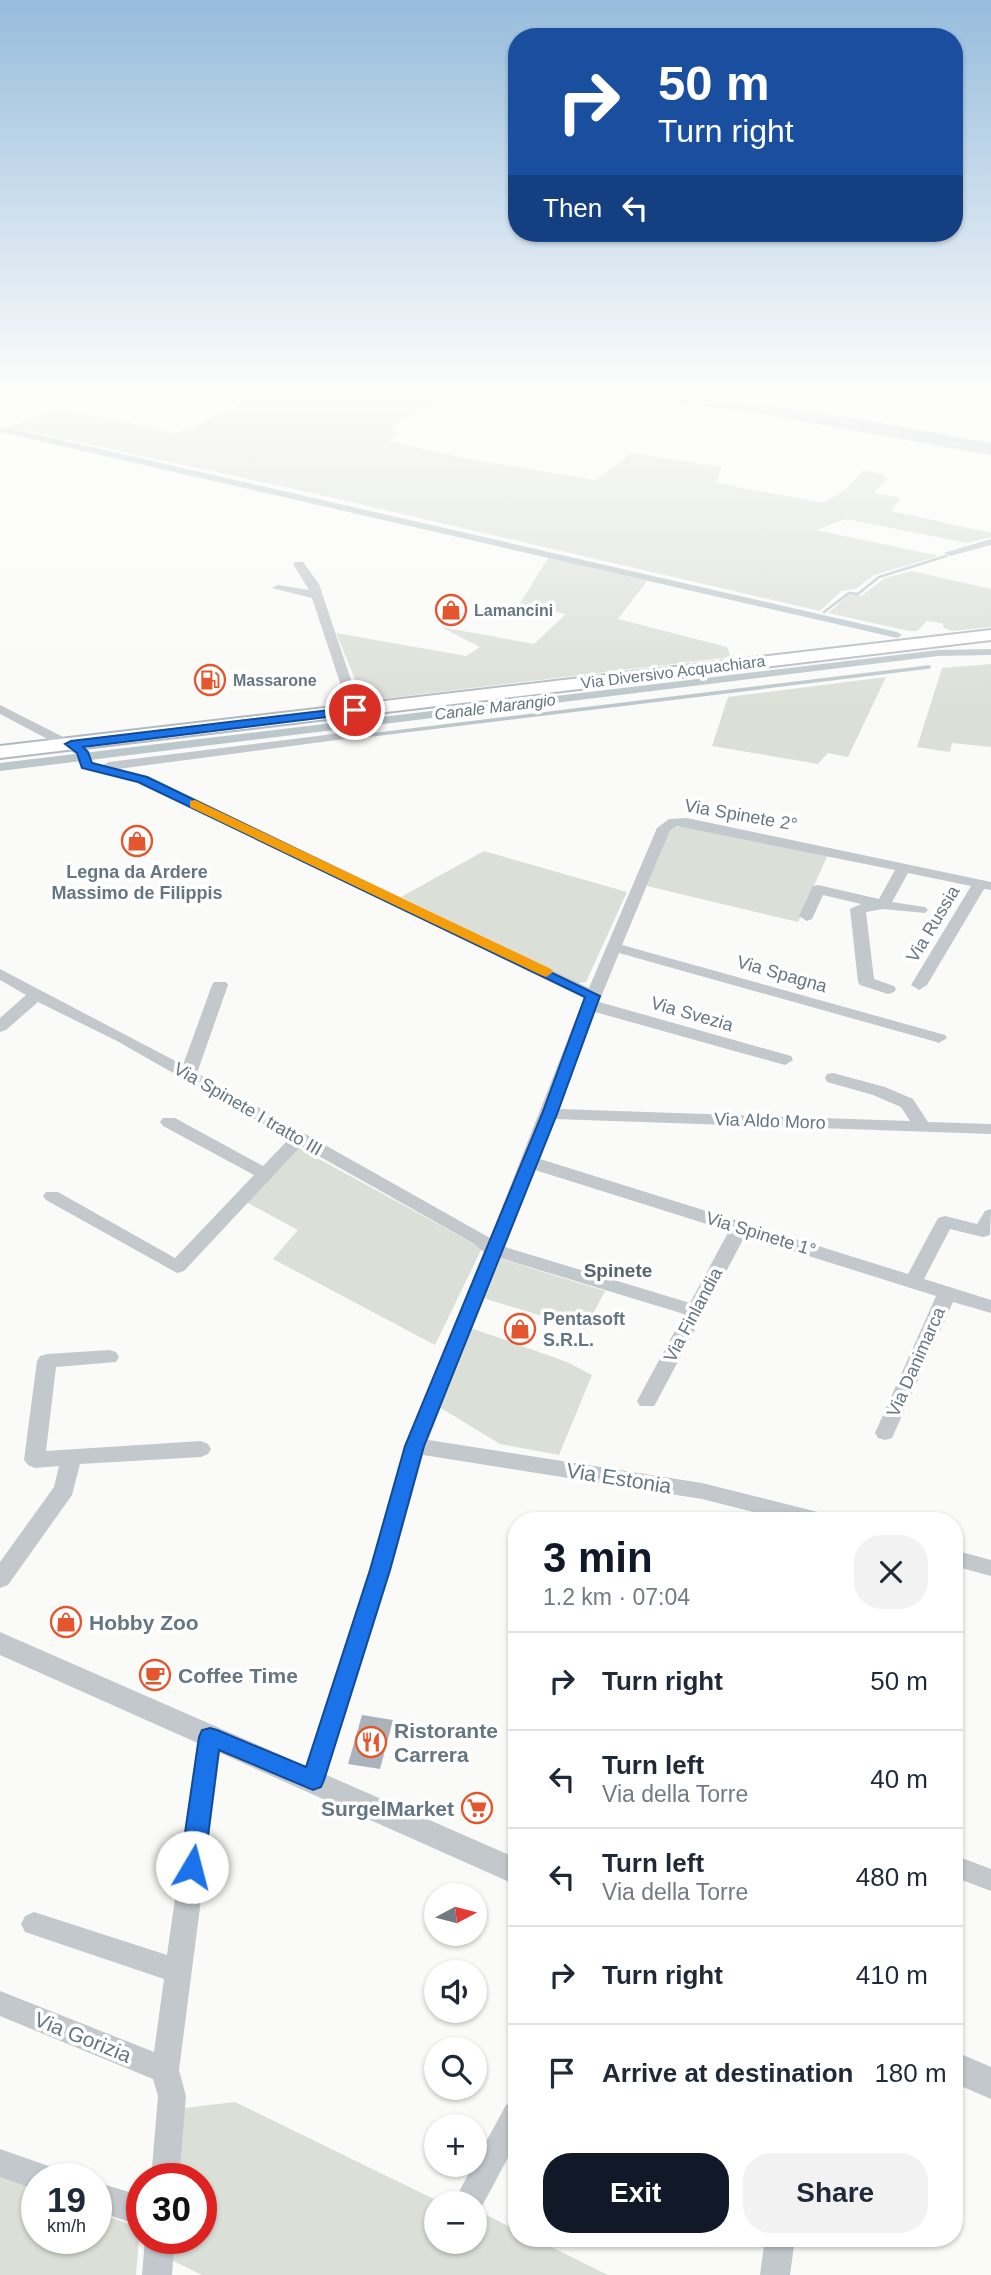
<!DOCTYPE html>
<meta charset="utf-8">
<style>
:root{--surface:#fff;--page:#f2f2f3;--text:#1f2937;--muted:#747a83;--line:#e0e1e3;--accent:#111827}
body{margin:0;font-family:Helvetica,sans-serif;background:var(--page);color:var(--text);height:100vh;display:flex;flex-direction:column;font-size:26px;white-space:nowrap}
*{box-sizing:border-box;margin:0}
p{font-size:23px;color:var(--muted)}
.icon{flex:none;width:38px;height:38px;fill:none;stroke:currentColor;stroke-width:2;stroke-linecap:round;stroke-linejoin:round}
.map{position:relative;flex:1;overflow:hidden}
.drawer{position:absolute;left:508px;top:1512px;width:455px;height:735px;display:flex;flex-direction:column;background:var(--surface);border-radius:28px;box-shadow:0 2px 5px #0004}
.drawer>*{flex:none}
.banner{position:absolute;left:508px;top:28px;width:455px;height:214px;border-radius:28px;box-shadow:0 2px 5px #0004;background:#1a4fa0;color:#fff;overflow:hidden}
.needle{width:46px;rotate:83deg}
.buttons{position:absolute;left:424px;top:1883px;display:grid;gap:14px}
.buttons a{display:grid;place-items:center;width:63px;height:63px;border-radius:50%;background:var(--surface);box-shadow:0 2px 5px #0004;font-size:35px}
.speed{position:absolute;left:21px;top:2163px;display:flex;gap:14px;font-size:35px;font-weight:700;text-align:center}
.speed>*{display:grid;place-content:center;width:91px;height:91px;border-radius:50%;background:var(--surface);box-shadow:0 2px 5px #0004;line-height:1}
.speed small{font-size:18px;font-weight:400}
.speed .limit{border:10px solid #d22;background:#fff;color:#111}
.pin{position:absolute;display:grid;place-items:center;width:60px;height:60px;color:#fff;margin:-30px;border:4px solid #fff;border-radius:50%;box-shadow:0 2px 7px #0007}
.me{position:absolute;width:77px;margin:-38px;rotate:8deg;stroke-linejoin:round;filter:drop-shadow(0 0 5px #0008)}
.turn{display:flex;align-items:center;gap:24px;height:147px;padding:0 35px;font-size:32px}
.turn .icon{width:91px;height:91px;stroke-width:2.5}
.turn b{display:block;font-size:49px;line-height:60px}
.then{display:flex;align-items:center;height:66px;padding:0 35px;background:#0003;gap:14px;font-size:26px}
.round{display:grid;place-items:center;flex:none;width:74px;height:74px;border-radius:28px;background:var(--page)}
.head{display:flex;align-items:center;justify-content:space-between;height:119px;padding:0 35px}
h1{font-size:42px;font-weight:700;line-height:52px;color:var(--accent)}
.cta{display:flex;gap:14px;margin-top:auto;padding:14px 35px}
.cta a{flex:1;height:80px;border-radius:28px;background:var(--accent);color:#fff;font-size:28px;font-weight:700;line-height:80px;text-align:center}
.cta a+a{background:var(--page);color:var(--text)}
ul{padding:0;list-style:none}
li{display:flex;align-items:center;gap:21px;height:98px;padding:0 35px;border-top:2px solid var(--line)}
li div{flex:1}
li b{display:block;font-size:26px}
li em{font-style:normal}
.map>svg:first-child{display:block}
.green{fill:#dadfd7}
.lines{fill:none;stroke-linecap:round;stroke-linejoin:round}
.stream-far1{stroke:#bbc7cb;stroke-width:2.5}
.stream{stroke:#bbc7cb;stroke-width:3.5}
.canal{fill:#bbc7cb;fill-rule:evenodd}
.building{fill:#aab3b9}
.secondary-casing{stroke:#b3babf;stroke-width:4}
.minor{fill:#c3c8cc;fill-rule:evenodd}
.tertiary{fill:#c3c8cc;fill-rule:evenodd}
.secondary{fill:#fff;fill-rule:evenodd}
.route{fill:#1a73e8;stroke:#114b97;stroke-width:2}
.slow{fill:#f59e0b}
.labels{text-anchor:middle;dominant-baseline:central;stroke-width:7;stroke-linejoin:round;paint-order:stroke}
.far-poi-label{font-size:16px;font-weight:bold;fill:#657683;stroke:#fff;text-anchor:start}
.far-street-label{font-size:16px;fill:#657683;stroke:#fff}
.far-water-label{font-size:16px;font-style:italic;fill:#60757c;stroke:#fff}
.street-label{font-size:18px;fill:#657683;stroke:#fff}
.poi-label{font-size:18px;font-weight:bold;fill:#657683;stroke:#fff}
.neighbourhood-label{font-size:19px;font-weight:bold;fill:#57646e;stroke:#fff}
.near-street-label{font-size:21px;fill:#657683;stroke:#fff}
.near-poi-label{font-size:21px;font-weight:bold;fill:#657683;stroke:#fff;text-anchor:start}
</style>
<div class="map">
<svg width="991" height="2275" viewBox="0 0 991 2275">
<rect width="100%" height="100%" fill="#fafaf8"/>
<path class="green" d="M275,391H454L390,428L401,433L389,441L468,459L595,480L632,453L722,467L716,483L824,503L847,489L863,470L884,475L887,479L874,493L901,498L891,511L991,533V537L967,543L846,519L816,530L939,556L874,575L855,589L841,591L820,611L299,490L9,427L58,408L178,433L265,393Z
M548,558L647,581L618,619L727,647L731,657L364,701L336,633L466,656L480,647L441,627L534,644L566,614L519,605Z
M912,571L991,589V627L952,631L944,628L942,623L927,621L917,631H909L828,613L850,594L861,596L885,578Z
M991,664V747L952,743L950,752L917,747L942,668Z
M886,677L848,757L828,753L818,764L712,746L728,697Z
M685,825L828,854L798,922L647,886L668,829Z
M484,851L627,892L586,982L577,983L401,897Z
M297,1147L482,1248L435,1345L273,1259L298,1230L246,1202Z
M498,1258L605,1291L585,1329L480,1297Z
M471,1328L567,1362L592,1375L559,1455L500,1444L436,1405Z
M235,2102L442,2203H436V2242H474V2210H477L516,2230V2238H533L608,2275H202L171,2260L173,2238H201V2179H178L184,2108Z
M0,2175L37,2189V2238H96V2212L140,2228L136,2275H0Z"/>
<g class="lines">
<path class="stream-far1" d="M824,612L849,593L858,594L879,577L946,556"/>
<path class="stream" d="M363,736L929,667"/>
<path class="canal" d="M631,391H656L824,413L991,443V449L824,419Z
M0,426L897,632L902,635L897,638L0,432Z
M991,649V655L938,656L0,771V763L938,650Z"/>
</g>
<path class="building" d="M362,1715L393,1720L380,1769L348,1764Z"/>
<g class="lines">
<g class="secondary-casing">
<path id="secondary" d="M991,630V640L0,758V746Z"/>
</g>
<path class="minor" d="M588,391H618L767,409L991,449V455L767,415Z
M810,391H937L933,394L855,398Z
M991,539V545L950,556L944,553Z
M295,562H303L319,584L361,710L360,713H350L349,710L312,598L272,588L278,585L309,590L293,564Z
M0,705L87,749L92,762L103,765L109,762L357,731V737L352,738L118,769L148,776L589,988L657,828L669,819L687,818L991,882V890L984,889L927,985L919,990L911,985L971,886L908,873L892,902L925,907L928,910L925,913L883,909L866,912L874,979L894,986L896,989L894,992L888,994L860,985L858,982L850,909L861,904L823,895L812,919L807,921L799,916L813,886L818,885L879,899L895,870L677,826L670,830L622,945L945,1035L947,1038L939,1043L933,1041L619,953L599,1002L791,1056L793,1060L785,1065L595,1012L559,1109L910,1121L901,1107L873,1095L827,1082L825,1078L827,1074L833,1073L885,1087L913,1099L928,1122L991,1124V1134L555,1119L540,1159L908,1274L938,1218L945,1216L977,1224L985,1211L991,1209L990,1235L983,1237L950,1229L924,1279L991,1300V1313L953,1302L892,1438L885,1440L878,1438L875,1433L936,1296L745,1236L657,1401L654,1406H640L637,1401L684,1314L500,1258L428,1440L702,1483L830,1515L833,1521H789L702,1499L423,1455L391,1570L325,1780L322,1787L313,1790L304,1787L301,1780L369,1570L405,1446L484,1252L473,1243L301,1146L184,1271L177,1273L46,1200L43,1196L46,1192H58L175,1258L254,1175L163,1126L160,1122L163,1118H175L263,1166L289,1139L117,1041L38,1002L6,1030L0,1032V1018L26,995L0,980V969L183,1065L212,985L214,982H226L228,985L197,1073L490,1238L584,998L138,782L81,768L76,754L0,714ZM535,1170L729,1231L690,1303L505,1247Z
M109,1350L116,1352L119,1357L116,1362L56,1367L46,1451L201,1441L208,1444L211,1449L208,1454L201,1457L80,1464L72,1495L8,1585L0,1588V1562L54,1487L59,1466L35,1468L28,1465L24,1460L37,1361L40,1356L47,1354Z
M954,1550L991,1560V1576L954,1566Z
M210,1727L218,1730L222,1737L179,2070L186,2096L179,2179H151L158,2096L153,2079L0,2016V1991L154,2052L164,1979L25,1932L21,1924L25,1916L34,1912L167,1955L198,1737L202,1730Z
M954,1855L991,1869V1891L954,1877Z
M516,2101V2143L482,2206L474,2210V2203H460L457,2196L462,2186L506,2105Z
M0,2149L57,2169L61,2179H37V2190L0,2177Z
M96,2182L142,2196V2226L96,2211Z
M145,2238H175L172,2275H142Z
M765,2238H795L790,2275H760Z"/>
<path class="tertiary" d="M0,1632L516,1858V1885L0,1655Z
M954,2051L991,2067V2099L954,2083Z"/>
<use href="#secondary" class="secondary"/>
</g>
<linearGradient id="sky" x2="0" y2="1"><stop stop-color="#96bcdc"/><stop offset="0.55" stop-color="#fdfdfc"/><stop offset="1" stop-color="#fdfdfc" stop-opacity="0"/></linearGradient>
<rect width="991" height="710" fill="url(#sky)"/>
<path class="route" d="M355,707L361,710L359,713L83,747L88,752L92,763L147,777L600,996L557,1114L424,1446L390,1570L324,1780L321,1787L313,1790L219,1750L204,1867L200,1874L192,1877L184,1874L180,1867L199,1737L202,1730L210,1728L217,1730L306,1767L370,1570L405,1446L542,1114L585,997L138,782L82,768L77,753L65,744L71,741Z"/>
<path class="slow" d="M195,800L551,969L553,972L546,977L541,975L190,807V801Z"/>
<defs>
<g id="shop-ring" transform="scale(1.575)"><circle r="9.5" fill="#fff" stroke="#e4572e" stroke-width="1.5"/><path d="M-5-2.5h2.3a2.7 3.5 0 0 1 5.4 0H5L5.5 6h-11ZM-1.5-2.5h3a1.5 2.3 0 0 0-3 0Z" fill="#e4572e"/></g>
<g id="fuel-ring" transform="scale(1.575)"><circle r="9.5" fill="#fff" stroke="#e4572e" stroke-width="1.5"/><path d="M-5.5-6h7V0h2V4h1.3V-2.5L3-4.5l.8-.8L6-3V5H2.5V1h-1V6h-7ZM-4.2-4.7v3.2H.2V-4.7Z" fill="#e4572e"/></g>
<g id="cafe-ring" transform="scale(1.575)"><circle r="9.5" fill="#fff" stroke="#e4572e" stroke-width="1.5"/><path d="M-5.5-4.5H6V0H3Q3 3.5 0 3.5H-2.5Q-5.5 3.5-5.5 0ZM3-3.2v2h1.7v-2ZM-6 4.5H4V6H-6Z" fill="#e4572e"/></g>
<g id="restaurant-ring" transform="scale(1.575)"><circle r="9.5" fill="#fff" stroke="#e4572e" stroke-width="1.5"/><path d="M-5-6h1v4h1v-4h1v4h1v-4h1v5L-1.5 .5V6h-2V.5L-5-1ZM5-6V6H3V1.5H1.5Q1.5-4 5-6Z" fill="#e4572e"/></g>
<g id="supermarket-ring" transform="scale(1.575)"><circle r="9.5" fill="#fff" stroke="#e4572e" stroke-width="1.5"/><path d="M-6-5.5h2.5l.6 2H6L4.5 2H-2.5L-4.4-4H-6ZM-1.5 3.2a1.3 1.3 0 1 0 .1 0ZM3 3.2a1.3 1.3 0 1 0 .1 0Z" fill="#e4572e"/></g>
</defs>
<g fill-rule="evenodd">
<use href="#shop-ring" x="451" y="610"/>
<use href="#fuel-ring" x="210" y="680"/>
<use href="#shop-ring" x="137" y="841"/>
<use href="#shop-ring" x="520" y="1329"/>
<use href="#shop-ring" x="66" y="1622"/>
<use href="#cafe-ring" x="155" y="1675"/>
<use href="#restaurant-ring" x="371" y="1742"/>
<use href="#supermarket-ring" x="477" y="1808"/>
</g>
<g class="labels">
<g class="far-poi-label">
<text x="474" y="610">Lamancini</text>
<text x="233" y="680">Massarone</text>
</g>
<g class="far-street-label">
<text transform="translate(673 672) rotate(-7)">Via Diversivo Acquachiara</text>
</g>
<g class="far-water-label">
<text transform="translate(495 707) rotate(-7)">Canale Marangio</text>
</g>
<g class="street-label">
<text transform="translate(741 815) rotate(10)">Via Spinete 2°</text>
<text transform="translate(933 924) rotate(-59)">Via Russia</text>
<text transform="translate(782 974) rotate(16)">Via Spagna</text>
<text transform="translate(692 1014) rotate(16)">Via Svezia</text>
<text transform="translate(248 1109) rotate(30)">Via Spinete I tratto III</text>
<text transform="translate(770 1121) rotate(2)">Via Aldo Moro</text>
<text transform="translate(761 1234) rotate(17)">Via Spinete 1°</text>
<text transform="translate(693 1315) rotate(-62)">Via Finlandia</text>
<text transform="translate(916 1362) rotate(-66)">Via Danimarca</text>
</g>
<g class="poi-label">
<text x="137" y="872">Legna da Ardere<tspan x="137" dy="21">Massimo de Filippis</tspan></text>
<text x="543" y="1319" text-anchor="start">Pentasoft<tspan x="543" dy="21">S.R.L.</tspan></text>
</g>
<g class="neighbourhood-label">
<text x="618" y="1270">Spinete</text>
</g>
<g class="near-street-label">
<text transform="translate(619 1478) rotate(9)">Via Estonia</text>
<text transform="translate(83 2037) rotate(22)">Via Gorizia</text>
</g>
<g class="near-poi-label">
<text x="89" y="1622">Hobby Zoo</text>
<text x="178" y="1675">Coffee Time</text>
<text x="394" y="1730">Ristorante<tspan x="394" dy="24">Carrera</tspan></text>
<text x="454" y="1808" text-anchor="end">SurgelMarket</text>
</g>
</g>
</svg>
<div class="buttons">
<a><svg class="needle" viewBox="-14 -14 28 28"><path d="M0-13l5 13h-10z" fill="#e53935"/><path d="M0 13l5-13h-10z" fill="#747a83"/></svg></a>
<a><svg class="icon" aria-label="sound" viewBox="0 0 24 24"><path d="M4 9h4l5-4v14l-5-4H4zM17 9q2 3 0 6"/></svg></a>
<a><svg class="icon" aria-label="search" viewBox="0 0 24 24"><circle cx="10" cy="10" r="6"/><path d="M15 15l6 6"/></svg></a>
<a>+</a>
<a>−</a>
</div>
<div class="speed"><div>19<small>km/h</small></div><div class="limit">30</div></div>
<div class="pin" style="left:355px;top:710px;background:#d93025"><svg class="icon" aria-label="arrive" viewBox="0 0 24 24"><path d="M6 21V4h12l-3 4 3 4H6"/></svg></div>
<svg class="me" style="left:192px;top:1867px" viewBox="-20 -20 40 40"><circle r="19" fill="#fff"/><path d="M0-13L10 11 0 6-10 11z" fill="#1a73e8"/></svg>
<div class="banner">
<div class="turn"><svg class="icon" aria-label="right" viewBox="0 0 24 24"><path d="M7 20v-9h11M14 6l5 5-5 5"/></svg><div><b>50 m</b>Turn right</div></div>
<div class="then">Then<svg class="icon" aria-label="left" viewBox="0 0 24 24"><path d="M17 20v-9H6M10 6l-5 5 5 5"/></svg></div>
</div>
<section class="drawer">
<div class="head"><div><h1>3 min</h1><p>1.2 km · 07:04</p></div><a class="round"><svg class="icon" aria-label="close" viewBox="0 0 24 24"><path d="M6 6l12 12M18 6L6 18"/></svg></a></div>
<ul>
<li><svg class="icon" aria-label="right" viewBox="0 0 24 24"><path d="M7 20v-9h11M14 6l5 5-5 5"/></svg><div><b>Turn right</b></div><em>50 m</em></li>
<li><svg class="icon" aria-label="left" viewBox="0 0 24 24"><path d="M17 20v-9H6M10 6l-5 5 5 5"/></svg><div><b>Turn left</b><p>Via della Torre</p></div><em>40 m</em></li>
<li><svg class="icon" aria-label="left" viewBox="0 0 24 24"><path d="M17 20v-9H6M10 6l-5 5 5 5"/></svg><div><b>Turn left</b><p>Via della Torre</p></div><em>480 m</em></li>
<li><svg class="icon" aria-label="right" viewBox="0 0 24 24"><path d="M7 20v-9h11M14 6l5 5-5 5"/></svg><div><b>Turn right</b></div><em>410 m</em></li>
<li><svg class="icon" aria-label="arrive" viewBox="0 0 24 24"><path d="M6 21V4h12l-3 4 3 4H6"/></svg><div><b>Arrive at destination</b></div><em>180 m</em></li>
</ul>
<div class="cta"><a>Exit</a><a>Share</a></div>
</section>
</div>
